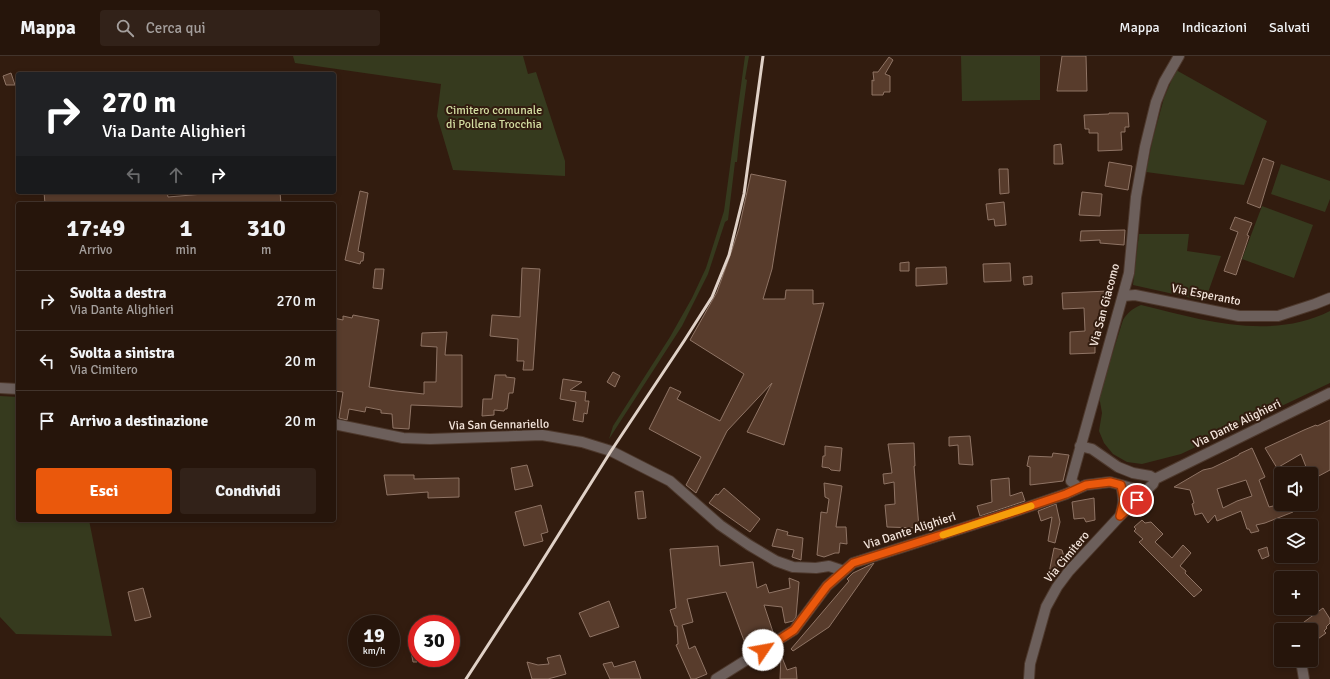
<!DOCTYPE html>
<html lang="it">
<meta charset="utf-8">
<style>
:root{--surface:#26150b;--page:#322219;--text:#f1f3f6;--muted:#a49f9d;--line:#42342c;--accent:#ea580c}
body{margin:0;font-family:Signika,sans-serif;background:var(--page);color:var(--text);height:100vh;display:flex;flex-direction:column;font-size:15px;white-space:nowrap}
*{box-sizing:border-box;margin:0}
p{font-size:13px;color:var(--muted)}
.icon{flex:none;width:22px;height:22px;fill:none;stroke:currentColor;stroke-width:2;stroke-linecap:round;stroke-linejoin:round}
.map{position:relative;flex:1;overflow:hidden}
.details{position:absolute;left:16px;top:146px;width:320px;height:320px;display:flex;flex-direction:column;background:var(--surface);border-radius:4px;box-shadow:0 2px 6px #0003,0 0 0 1px var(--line)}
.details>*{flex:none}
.top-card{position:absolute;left:16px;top:16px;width:320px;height:122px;border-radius:4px;box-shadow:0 2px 6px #0003,0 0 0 1px var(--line);background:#202124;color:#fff;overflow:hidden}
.controls{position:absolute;left:1274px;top:411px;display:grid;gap:8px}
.controls a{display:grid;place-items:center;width:44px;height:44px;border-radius:4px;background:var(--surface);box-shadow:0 2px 6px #0003,0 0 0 1px var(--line);font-size:20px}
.speed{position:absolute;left:348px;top:559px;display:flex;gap:8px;font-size:20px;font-weight:700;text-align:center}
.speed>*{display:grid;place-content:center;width:52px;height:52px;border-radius:50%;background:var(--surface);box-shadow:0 2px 6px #0003,0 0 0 1px var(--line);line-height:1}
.speed small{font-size:10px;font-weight:400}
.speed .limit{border:6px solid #d22;background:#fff;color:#111}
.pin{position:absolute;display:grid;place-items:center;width:34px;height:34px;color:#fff;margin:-17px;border:2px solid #fff;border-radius:50%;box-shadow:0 1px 4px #0007}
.me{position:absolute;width:44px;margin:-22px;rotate:57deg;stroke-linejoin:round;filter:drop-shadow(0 0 3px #0008)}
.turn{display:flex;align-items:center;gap:14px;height:84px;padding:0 20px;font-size:18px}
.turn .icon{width:52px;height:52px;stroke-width:2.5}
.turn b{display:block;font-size:28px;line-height:34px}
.lanes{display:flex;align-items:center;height:38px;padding:0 20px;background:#0003;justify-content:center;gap:20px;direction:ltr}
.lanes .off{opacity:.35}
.eta{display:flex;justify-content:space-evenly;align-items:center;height:68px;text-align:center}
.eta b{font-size:24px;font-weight:700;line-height:28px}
.primary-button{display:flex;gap:8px;margin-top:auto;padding:8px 20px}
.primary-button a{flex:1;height:46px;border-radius:4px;background:var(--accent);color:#fff;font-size:16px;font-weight:700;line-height:46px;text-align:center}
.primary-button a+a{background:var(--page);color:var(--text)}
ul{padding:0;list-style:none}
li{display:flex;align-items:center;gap:12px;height:60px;padding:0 20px;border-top:1px solid var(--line)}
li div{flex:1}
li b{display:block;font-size:15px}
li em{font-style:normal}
header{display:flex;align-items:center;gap:24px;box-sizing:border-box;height:56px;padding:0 20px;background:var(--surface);border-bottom:1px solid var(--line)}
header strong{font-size:19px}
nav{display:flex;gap:22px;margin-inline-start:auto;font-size:14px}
.search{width:280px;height:36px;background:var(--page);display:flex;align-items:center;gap:10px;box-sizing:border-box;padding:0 14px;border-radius:4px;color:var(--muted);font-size:15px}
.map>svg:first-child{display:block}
.green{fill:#363a1e}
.building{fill:#583c2c;stroke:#8f7465;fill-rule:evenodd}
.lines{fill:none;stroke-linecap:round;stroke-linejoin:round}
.minor-casing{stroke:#4d382c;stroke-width:12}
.minor{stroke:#6c5f5b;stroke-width:10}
.rail{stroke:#e0d1c7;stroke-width:3}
.route-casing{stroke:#983908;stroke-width:10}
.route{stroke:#ea580c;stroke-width:7}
.slow{stroke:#f59e0b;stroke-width:7}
.labels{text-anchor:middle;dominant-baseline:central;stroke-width:4;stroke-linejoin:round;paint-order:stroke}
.park-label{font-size:12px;fill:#d3dda2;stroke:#321c0f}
.street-label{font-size:12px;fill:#f5e6dd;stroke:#321c0f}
</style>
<header>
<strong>Mappa</strong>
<div class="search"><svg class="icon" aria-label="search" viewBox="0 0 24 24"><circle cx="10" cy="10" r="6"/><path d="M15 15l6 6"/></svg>Cerca qui</div>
<nav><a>Mappa</a><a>Indicazioni</a><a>Salvati</a></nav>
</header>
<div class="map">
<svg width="1330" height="623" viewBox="0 0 1330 623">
<rect width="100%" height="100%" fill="#321c0f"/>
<path class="green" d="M293,0H523L528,18L536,16L565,105V120L453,114L437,60L441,28L295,7Z
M745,0H749L745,23L747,24L740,75L737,106H735L728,164L725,166L708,218L682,270L609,383L613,370L670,281L692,242L706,212L724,155Z
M961,0H1040V44L962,45Z
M1176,14L1267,65L1244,129L1146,116L1153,82L1164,42Z
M1281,108L1330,125V143L1325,156L1271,138Z
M1262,150L1313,169L1294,222L1242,203Z
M1139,178H1189L1187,195L1221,200L1205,245L1133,229Z
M1141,249C1202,264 1270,285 1330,255V327L1181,398L1142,408L1127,406L1113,398L1104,387L1099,375L1102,357L1099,340L1123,264C1127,257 1133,252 1141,249Z
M0,340L18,341V464H89L112,580L16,578L0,561Z"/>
<path class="building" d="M1062,0H1086L1087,35H1057Z
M889,1L893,4L885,18L890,20V36H884L883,39H872V24L874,25L873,16H878Z
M11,17L15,29H6L3,20Z
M1109,57H1128L1129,71H1125V76H1121L1122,94L1098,95V77H1089V73H1085L1084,59L1109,58Z
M1061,88L1063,108H1054V89Z
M1263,102L1274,106L1260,152L1247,147Z
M1109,106L1132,110L1128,134L1105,130Z
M999,113H1008L1009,137L1000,138Z
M751,118L786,125L772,213L763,243H785L786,234H813V248L824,247L784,389L747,376L772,327L727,375L696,437L686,429L701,401L649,373L670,331L681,336L677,343L720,365L744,318L690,284L717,236L732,194L739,172Z
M360,135L368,137L358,195L364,197L363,205H361L360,208L345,204Z
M44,136H167L168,141L227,136H280L281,148H45Z
M1082,136L1102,138L1100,160L1079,159Z
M1004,146L1006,169L995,170L994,163L988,164L986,148Z
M1235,161L1252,167L1247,179L1249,180L1236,219L1224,215L1238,176L1230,173Z
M1125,174L1124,189L1100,187V184L1080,185L1081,175Z
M909,206V215H900V207Z
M1010,207L1011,225L984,226L983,208Z
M946,211L947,228L916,230V212Z
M522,212L540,213L533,314H523L524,305H517L518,283L490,280L492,259L520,261Z
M375,213H384L382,233L373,232Z
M1032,220V228L1024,229L1023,221Z
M1109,235L1102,266H1099V278L1095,283V297L1070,298V276L1085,275L1084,252L1063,253L1062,237Z
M353,259L379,264L369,331L396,335L424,338V326H436L437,291L421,290L422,277L447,276L445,299H462V351L411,349L409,373L393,372L392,358L381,357V354L366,351L365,356L349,353L347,364L339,362L343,336L334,335V307L336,298L334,297V262L343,264V260L352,262Z
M613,316L620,320L615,331L607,326Z
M495,319H506V321L515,322L513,337H509L507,353H505L504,355L494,354V359L482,360L483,343H492Z
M563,323L582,326L570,334L586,336L585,345H589L587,358L584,357L583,366L573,364L576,346L560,343Z
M1330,364V414L1315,422L1310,415L1308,416L1301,398L1277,412L1265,392L1304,374L1316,369L1317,370Z
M970,380L973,409L959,408L958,389L949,390V381Z
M914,387L915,410H914L919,472L887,471L885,449L895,448L894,426L884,428L883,418L892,417L888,388Z
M825,390L842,392L840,415L831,414L829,412L822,411L823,400H825Z
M1252,392L1265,421L1259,424L1269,451L1281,448H1287L1293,456L1265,467L1256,469L1259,475L1251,477L1249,473H1247L1241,455L1217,465L1215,459L1208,467L1202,457L1195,459L1192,448L1194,447L1190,434L1174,431L1203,414L1212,412L1239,399V398ZM1246,424L1252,440L1237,445L1223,452L1217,433Z
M1053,397L1069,399L1063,425L1030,429V411L1027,410L1029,400L1052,401Z
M527,409L533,430L515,434L511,412Z
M384,419H414V423L459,422V441L428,442V436L387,439Z
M1009,422L1010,440L1022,436L1025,445L980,460L977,450L992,446L991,424Z
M824,427L842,430L836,471H846L847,488L840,487L839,497H835L824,501L817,499L821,456L827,457L829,443L825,441Z
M724,432L760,463L750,476L709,447L716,438L718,439Z
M643,435L646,462L638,463L635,436Z
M1094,442L1095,464L1086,466L1084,462L1074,463L1072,446Z
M1056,448L1060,466L1055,487L1048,485L1052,461L1041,465L1038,455Z
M541,449L548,476L541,478L543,485L524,490L515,456Z
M1142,464L1145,467L1151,466L1163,478L1155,486L1172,502L1183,489L1191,497L1180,510L1186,515L1185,517L1202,534L1194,541L1139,486L1143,483L1134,475L1136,473L1134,471Z
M777,473L788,476L787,479L803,482L801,504L792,501L794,494L772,490Z
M718,490L720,510L753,506L757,532L766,528L769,537L790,532L789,522L799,526L796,561L793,565L785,567L782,551L764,549L774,579L746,590L726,536L687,543L693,566L682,569L689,593L695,590L707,618L695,623H691L676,589L678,588L677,570H675L670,554L676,552L670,493Z
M1267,491L1269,500L1262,503L1258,494Z
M1054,492L1062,494L1065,504L1048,522Z
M874,507L829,571L793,595L791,593L849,525L847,523L853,517Z
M143,532L151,561L135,565L128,536Z
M609,545L619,571L590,581L579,557Z
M1323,552L1330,563V567L1326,571L1327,572L1324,575L1326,577L1311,588V574H1303L1300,569Z
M417,583V606H413L409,584Z
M560,599L566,618L548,623H532L527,606L538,609L549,608L547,602Z
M781,599L787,614L796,611L797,623H780Z
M635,605L641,623H610L603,608L612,606L614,611Z"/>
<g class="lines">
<g class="minor-casing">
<path id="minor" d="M1123,240L1135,239L1239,260H1278L1315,248L1330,242
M0,332L18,333
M334,368L403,382L430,383L542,379L582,386L611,395L670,425L720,469L749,489L776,505L793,511L816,512L829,510L844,515
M1080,390L1092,393L1118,411L1133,417L1150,420L1155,423
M1079,432L1071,425L1129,217L1136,141L1145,91L1156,46L1164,26L1179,0
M1120,460C1124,449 1124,441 1121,429
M1299,604L1302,611L1304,623
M716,623L794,574L827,530L853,507L1010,457L1066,438L1086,429L1110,426L1139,434L1146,435
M1029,623L1030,608L1046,551L1057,531L1069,515L1120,460L1153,428L1155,423L1330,337"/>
</g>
<use href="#minor" class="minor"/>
<path class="rail" d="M466,623L529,526L611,395L684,285L712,241L729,199L744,138L763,0"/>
</g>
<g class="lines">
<g class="route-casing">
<path id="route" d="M763,594L794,574L827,530L853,507L1010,457L1066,438L1086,429L1110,426L1121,429L1124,444L1120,460L1137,444"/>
</g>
<use href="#route" class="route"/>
<path class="slow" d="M943,479L1031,450"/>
</g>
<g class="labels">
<g class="park-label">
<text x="494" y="54">Cimitero comunale<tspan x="494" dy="14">di Pollena Trocchia</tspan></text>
</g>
<g class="street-label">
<text transform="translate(1206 239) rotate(11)">Via Esperanto</text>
<text transform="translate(1105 249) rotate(-75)">Via San Giacomo</text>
<text transform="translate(1237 368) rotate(-26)">Via Dante Alighieri</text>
<text transform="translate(499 369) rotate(-1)">Via San Gennariello</text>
<text transform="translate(910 475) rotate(-18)">Via Dante Alighieri</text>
<text transform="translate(1067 501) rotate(-50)">Via Cimitero</text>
</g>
</g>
</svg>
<div class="controls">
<a><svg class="icon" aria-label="sound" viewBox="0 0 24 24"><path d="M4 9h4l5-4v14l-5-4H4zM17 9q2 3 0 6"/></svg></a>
<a><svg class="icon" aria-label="layers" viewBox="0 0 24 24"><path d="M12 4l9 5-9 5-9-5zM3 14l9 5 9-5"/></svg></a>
<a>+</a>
<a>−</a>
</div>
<div class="speed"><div>19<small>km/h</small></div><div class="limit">30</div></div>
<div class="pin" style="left:1137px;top:444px;background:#d93025"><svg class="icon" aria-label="arrive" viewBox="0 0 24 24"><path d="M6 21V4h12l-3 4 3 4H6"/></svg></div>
<svg class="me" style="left:763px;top:594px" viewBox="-20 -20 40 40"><circle r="19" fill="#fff"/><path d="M0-13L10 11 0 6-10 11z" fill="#ea580c"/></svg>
<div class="top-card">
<div class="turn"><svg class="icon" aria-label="right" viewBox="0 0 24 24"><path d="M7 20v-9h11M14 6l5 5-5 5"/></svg><div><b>270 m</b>Via Dante Alighieri</div></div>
<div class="lanes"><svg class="icon off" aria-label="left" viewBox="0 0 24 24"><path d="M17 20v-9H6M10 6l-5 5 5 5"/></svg><svg class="icon off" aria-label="ahead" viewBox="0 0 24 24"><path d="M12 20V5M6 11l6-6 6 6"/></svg><svg class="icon" aria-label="right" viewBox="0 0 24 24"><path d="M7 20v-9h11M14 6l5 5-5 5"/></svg></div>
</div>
<section class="details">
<div class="eta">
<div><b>17:49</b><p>Arrivo</p></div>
<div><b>1</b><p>min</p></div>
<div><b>310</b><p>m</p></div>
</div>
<ul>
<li><svg class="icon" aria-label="right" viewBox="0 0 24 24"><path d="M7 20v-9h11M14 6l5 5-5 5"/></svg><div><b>Svolta a destra</b><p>Via Dante Alighieri</p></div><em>270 m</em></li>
<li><svg class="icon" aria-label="left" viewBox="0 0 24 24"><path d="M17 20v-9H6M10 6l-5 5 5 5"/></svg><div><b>Svolta a sinistra</b><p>Via Cimitero</p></div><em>20 m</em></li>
<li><svg class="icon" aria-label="arrive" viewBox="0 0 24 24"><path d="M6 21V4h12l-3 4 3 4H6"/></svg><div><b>Arrivo a destinazione</b></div><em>20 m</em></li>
</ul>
<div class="primary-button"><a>Esci</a><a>Condividi</a></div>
</section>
</div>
